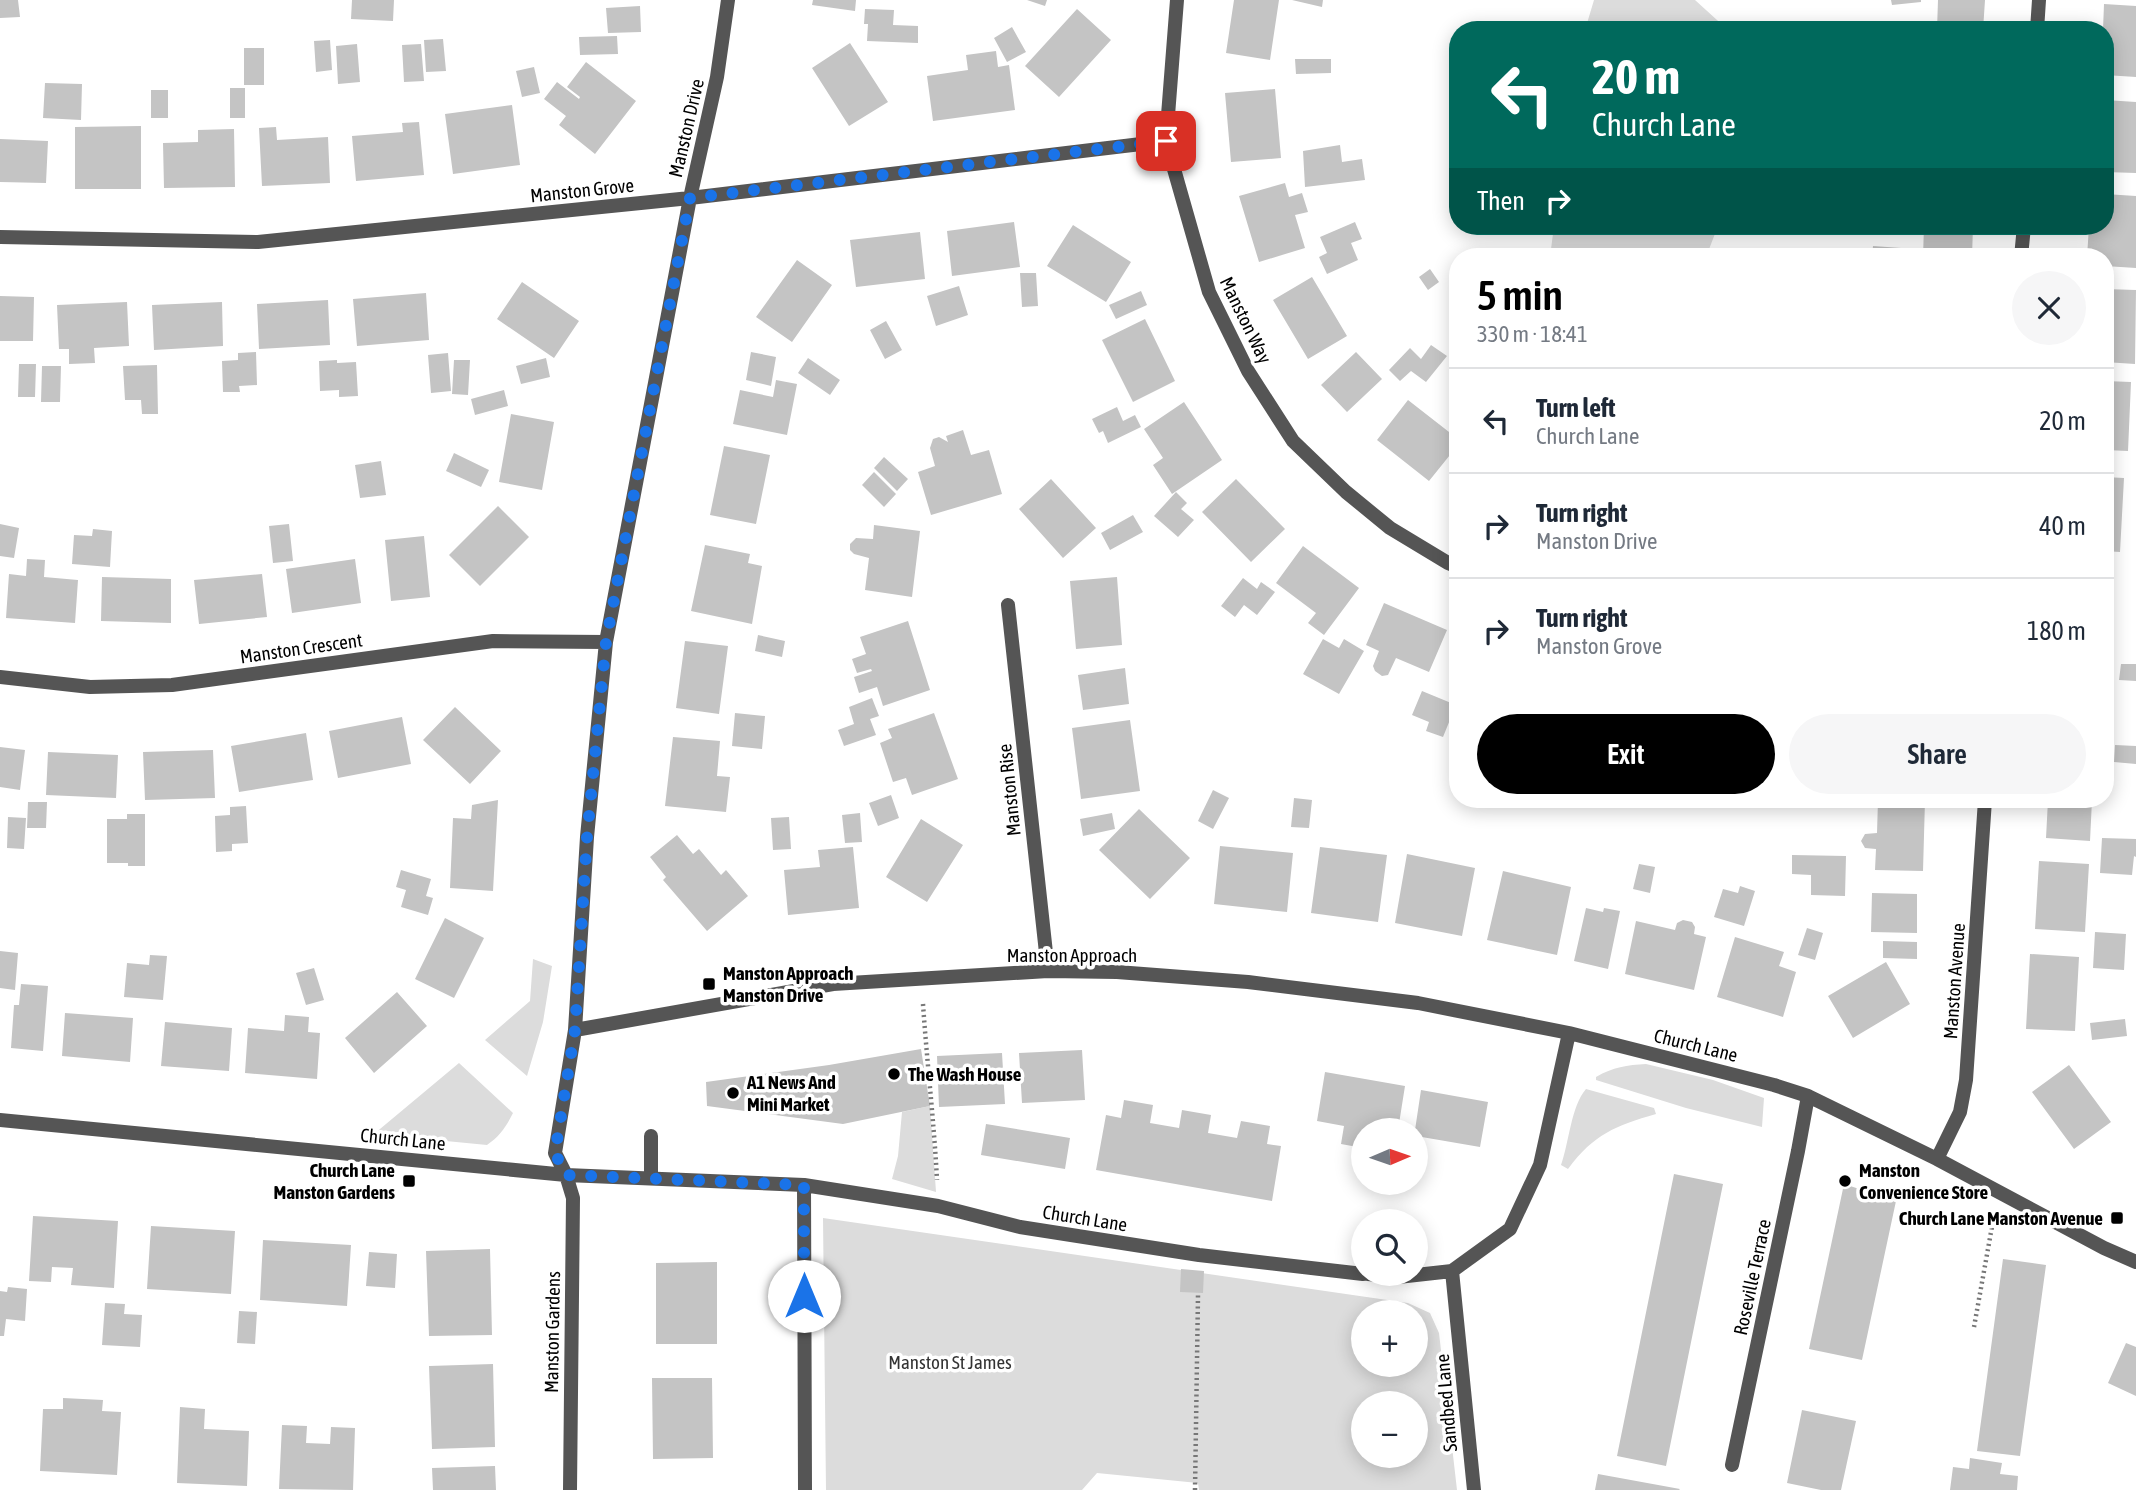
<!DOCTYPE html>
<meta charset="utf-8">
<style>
:root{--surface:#fff;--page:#f6f6f7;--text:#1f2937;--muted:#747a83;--line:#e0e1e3;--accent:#000}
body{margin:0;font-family:"Asap Condensed",sans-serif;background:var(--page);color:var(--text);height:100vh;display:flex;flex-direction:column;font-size:26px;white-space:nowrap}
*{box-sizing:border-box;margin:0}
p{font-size:23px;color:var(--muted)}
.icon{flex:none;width:38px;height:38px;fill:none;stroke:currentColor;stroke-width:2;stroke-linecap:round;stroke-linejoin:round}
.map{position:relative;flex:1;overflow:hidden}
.panel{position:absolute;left:1449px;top:248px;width:665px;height:560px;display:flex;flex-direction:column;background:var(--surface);border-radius:28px;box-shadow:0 4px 18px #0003}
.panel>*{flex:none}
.guide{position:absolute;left:1449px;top:21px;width:665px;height:214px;border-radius:28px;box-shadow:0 4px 18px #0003;background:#00695c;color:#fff;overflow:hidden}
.needle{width:46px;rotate:88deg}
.controls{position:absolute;left:1351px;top:1118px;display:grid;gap:14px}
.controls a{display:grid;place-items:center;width:77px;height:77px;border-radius:50%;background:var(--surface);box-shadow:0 4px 18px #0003;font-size:35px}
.pin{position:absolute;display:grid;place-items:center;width:60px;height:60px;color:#fff;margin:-30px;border-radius:14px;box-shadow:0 4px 10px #0006}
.me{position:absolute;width:77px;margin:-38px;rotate:0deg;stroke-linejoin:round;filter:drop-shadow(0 0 5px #0008)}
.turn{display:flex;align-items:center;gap:24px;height:147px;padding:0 28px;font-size:32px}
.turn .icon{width:91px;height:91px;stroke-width:2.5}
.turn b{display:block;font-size:49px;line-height:60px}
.then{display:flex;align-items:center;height:66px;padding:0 28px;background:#0003;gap:14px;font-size:26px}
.round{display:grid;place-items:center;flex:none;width:74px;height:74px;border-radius:37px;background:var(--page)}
.summary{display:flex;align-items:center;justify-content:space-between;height:119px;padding:0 28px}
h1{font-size:42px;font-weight:600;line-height:52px;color:var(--accent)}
.button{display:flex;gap:14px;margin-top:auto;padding:14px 28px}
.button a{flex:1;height:80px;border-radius:42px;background:var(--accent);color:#fff;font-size:28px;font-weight:600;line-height:80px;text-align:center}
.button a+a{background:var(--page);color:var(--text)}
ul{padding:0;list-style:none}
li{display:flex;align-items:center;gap:21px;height:105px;padding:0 28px;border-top:2px solid var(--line)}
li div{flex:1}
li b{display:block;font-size:26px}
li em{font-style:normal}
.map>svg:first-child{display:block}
.green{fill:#dcdcdc;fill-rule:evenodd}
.building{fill:#c4c4c4}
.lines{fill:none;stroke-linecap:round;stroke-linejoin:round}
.path{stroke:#777;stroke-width:4.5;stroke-dasharray:2 3.5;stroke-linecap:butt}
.lane{stroke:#555;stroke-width:14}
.street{stroke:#555;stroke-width:14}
.route{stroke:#1a73e8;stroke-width:12;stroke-dasharray:0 21.6}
.poi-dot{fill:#000;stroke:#fff;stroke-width:2.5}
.labels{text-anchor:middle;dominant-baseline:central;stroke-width:7;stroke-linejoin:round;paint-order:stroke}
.street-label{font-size:19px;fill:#000;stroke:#fff}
.poi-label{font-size:19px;font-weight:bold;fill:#000;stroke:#fff;text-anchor:start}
.park-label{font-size:19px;fill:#333;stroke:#fff}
</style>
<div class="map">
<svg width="2136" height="1490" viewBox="0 0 2136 1490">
<rect width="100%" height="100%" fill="#fff"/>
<path class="green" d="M1594,0H1695L1728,30H1585Z
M1554,226H1718L1706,257H1550Z
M533,959L552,966L543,1022L527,1076L485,1040L530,1001Z
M459,1063L513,1113C506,1127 500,1136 487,1145L374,1134Z
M1646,1064L1713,1080L1764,1098L1762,1127L1686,1108L1596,1080V1077C1613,1067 1627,1065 1646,1064Z
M1586,1089L1654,1108L1656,1114C1615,1126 1594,1134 1568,1169L1561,1165C1569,1143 1571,1106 1586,1089Z
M930,1106L936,1192L892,1179L898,1156L902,1112Z
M823,1218L1408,1303L1430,1313L1439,1333L1457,1490H1199L1198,1483L1097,1473L1082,1490H826ZM1363,1312H1416V1365H1363ZM1363,1404H1416V1456H1363Z"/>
<path class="building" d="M0,0H18L20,17L0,18Z
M352,0H394L393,21L351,19Z
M813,0H856L855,11L812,5Z
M1027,0H1047L1045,6Z
M1234,0H1279L1270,60L1226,53Z
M1292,0H1323L1322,7Z
M1891,0H1921V2L1892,5Z
M1938,0H1985L1983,30H1937Z
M2104,4L2136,6V77L2105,75V30H2103Z
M640,6L641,32L608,33L606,8Z
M865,9L894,10L893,25L918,26V43L867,41L868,24H864Z
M1077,9L1111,40L1059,97L1025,66Z
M1012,27L1026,52L1007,62L994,38Z
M617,36L618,54L580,55L579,37Z
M443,39L446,71L426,72L424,40Z
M330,40L332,70L316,72L314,41Z
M850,43L888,102L849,126L812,68Z
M357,44L360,82L338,84L336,46Z
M421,44L424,81L404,82L402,45Z
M244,48H264V85H244Z
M996,51L998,67L1009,65L1015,110L933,121L927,76L968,70L966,55Z
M1295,59H1331V73L1296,74Z
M586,62L636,101L595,154L559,125L566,116L544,99L557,82L579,99L580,97L567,87Z
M534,67L540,93L522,97L516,71Z
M45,83L82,84L81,120L43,118Z
M230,88H245V118H230Z
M1275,89L1281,158L1231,162L1225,93Z
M151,90H168V118H151Z
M2105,100L2136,102V173L2105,172Z
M512,105L520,165L453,174L445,114Z
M419,122L424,175L356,181L352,136L403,132L402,123Z
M141,126V189H75V127Z
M276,127L277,140L328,137L330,183L262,186L259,128Z
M234,129L235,187L164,188L163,143L198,142V130Z
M0,139L48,141L46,183L0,182Z
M1340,145L1342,162L1362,159L1365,180L1305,187L1303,151Z
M1285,183L1289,197L1302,193L1308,212L1295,215L1305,248L1259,262L1239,196Z
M2105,194L2136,196V268L2105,266V257H2087L2089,226H2105Z
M1014,222L1020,267L952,276L947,231Z
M1355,222L1362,239L1351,243L1358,260L1327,274L1319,257L1327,253L1320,237Z
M1073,225L1131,262L1106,302L1047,266Z
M1924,226H1973L1972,257H1923Z
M920,232L925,279L856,287L850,240Z
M1873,246L1901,248V257H1872Z
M797,260L832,285L792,342L756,317Z
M1430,269L1439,282L1428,290L1419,277Z
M1020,273H1036L1038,306L1022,307Z
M1312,277L1347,336L1308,359L1273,300Z
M522,282L579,321L554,358L497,319Z
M959,286L968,315L936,326L927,296Z
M2105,289L2136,290L2135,364L2105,362Z
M1141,291L1147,305L1116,319L1109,305Z
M426,293L429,340L357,346L353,299Z
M0,296L34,297L33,341H0Z
M328,300L330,345L259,349L257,304Z
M127,302L129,346L94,348L95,363L69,364V349H59L57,305Z
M222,302L223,346L154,350L152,305Z
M1145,319L1175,381L1133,402L1102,340Z
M886,321L902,350L885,359L870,330Z
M1431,345L1447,356L1426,382L1411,371L1400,381L1389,370L1410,348L1421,359Z
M256,352L257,385L239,386L240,392H223L222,361L238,360V353Z
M751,352L776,357L771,386L746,380Z
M1356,352L1382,379L1347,412L1321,385Z
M448,353L451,391L431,393L428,355Z
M546,358L550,377L521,384L516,366Z
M808,358L840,380L830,395L798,373Z
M337,360V363L356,362L358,396L339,397V390L320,391L319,361Z
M454,360H470L468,395L452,394Z
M19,364H36L35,397H18Z
M157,365L158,414H142L141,400H125L123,366Z
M42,366H61L60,402H41Z
M776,380L797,384L787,435L733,424L740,390L773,397Z
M2105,381L2131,382L2128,451L2105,450Z
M504,390L508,406L475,415L471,399Z
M1408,400L1458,439V445L1429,481L1377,440Z
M1184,402L1222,460L1172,494L1153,465L1163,458L1144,429Z
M1117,407L1123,421L1135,415L1141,427L1108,443L1103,431L1099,433L1092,419Z
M511,414L554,422L542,490L499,482Z
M963,430L971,455L989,450L1002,494L931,515L918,472L935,466L930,448L933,439L939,437L948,442L946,436Z
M724,446L770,455L756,524L710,515Z
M454,453L489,470L481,487L446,471Z
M884,457L908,479L897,491L874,468Z
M381,461L386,495L360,498L355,465Z
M874,472L896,494L884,507L862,485Z
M2105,477L2124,478L2120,552L2105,551Z
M1051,479L1096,528L1063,558L1019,509Z
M1236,479L1285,529L1251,562L1202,512Z
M1176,492L1187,503L1181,509L1194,520L1178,537L1154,516Z
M498,506L529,537L480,586L449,555Z
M1133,515L1143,532L1110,550L1101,533Z
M0,524L19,528L14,558L0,556Z
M289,524L293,561L273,563L269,526Z
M874,525L920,531L912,597L865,590L869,558L854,554L850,550V544L856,538L873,539Z
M93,529L112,531L110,567L72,564L74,535L92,536Z
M424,536L430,597L391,601L385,540Z
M705,545L750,554L748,563L762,566L752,624L691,611Z
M1303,546L1359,588L1324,635L1308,623L1316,613L1276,583Z
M27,559L45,560L44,577L78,580L75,623L6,618L9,574L26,576Z
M355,559L361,603L292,613L286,569Z
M2105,571L2114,572L2110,640H2105Z
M262,574L267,617L199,624L194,580Z
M102,577L171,579V623L101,621Z
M1117,577L1122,645L1076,649L1070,581Z
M1243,578L1257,589L1261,582L1275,592L1257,615L1244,605L1235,617L1221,606Z
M1384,603L1447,630L1429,672L1396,658L1388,675L1382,676L1375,671L1373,666L1379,651L1366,645Z
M908,621L930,690L883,706L877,687L859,693L854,677L872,671L871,669L857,673L852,659L866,654L860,637Z
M758,635L785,641L782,657L755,651Z
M1323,639L1339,648L1344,639L1364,651L1339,694L1303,674Z
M685,641L728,646L719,714L676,708Z
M2121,664H2136V681L2119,680Z
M1125,668L1129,704L1083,710L1078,675Z
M1422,691L1456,705L1443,737L1426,731L1429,722L1412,715Z
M872,698L879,716L870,719L876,735L844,746L838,730L854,724L849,707Z
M455,707L501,751L470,784L423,740Z
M735,713L765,716L762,749L732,746Z
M934,713L958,779L912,795L906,778L893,782L880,743L892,738L888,729Z
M402,717L411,764L338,778L329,731Z
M1130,720L1140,791L1081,799L1072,728Z
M306,733L313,780L239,792L231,746Z
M673,737L720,741L717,776L730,777L726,812L665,806Z
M2115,745L2136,746V764L2114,762Z
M0,747L25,750L20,790L0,787Z
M213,750L215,798L145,800L143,752Z
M48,752L118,755L116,798L46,795Z
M1213,790L1229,798L1213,829L1198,821Z
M891,795L899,818L878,826L869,803Z
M1294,798L1312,800L1309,828L1291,827Z
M498,800L493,891L450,888L453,818L471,819L472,805Z
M1878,800H1925L1923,871L1875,870L1876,849L1865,848L1861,841L1865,834L1877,833Z
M2048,800H2092L2090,841L2046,838Z
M28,802H47L46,828H27Z
M246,806L248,843L232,844V851L216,852L215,816L230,815V807Z
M1139,809L1190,858L1150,899L1099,850Z
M860,813L862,842L845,843L842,815Z
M1112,813L1115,829L1083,836L1080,819Z
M127,814H145V866H128V863H107V819H127Z
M8,817L26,818L24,849L7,848Z
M789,817L791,849L773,850L771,818Z
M921,819L963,845L927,902L886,877Z
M677,835L693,854L699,849L721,875L726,870L748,896L707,931L663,880L666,877L650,857Z
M2102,838L2136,839V857L2134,856L2132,875L2100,873Z
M1220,846L1293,853L1287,912L1214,904Z
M853,847L859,908L788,915L784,870L820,867L818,850Z
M1320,847L1387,855L1378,922L1311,913Z
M1407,854L1475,868L1462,936L1395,923Z
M1792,855L1846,856L1845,896L1811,895V875L1792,874Z
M2039,861L2089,864L2085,932L2035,929Z
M1639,864L1655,867L1650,893L1633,889Z
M401,870L431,879L426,896L433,898L428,915L401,907L406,890L396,887Z
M1503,871L1571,887L1557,955L1487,940Z
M1740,886L1755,891L1744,926L1714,917L1723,889L1738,893Z
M1872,893L1917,894V933L1871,932Z
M1586,908L1603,912L1604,908L1620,911L1608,969L1574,961Z
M445,918L484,938L454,998L415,979Z
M1683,920L1692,922L1695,927L1694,934L1706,937L1694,990L1625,974L1636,921L1675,930L1677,923Z
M1807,928L1823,933L1815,960L1798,955Z
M2095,932L2126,934L2124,970L2093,968Z
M1735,937L1784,952L1779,966L1796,972L1783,1017L1717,997Z
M1883,941L1917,942V959L1883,958Z
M0,951L18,953L15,990L0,988Z
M2030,954L2079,957L2075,1031L2026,1029Z
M150,955L167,956L163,1000L124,997L127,963L149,965Z
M1886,962L1910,1004L1853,1038L1828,996Z
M314,968L324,1000L306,1005L296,973Z
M21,984L48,986L43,1051L11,1048L14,1005H19Z
M397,992L427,1026L374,1073L345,1038Z
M65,1013L133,1018L130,1062L62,1056Z
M285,1015L309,1017L308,1032L320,1033L317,1079L245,1073L248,1028L284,1031Z
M2125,1019L2127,1036L2092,1040L2090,1023Z
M165,1022L232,1028L229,1071L161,1066Z
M921,1049L930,1106L843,1124L707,1106L706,1082L829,1065Z
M1082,1050L1085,1100L1022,1103L1019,1053Z
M1002,1053L1005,1104L939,1107L937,1056Z
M2069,1065L2111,1122L2074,1149L2032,1092Z
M1325,1072L1405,1086L1398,1130H1363V1148L1341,1144L1344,1126L1317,1121Z
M1421,1090L1488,1102L1480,1147L1416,1136L1415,1130Z
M1124,1100L1153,1105L1150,1123L1179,1128L1182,1110L1211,1115L1208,1133L1237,1138L1241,1121L1270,1126L1267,1144L1281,1146L1272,1201L1096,1170L1106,1115L1121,1118Z
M986,1124L1070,1138L1065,1169L981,1155Z
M1674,1174L1723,1184L1666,1466L1617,1456Z
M1844,1184L1896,1201L1862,1360L1809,1349Z
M33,1216L118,1221L114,1288L71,1285L73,1268L52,1267L51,1282L29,1281Z
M151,1226L235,1231L231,1294L147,1289Z
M263,1240L351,1245L347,1306L260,1300Z
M490,1249L492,1335L429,1336L426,1251Z
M369,1252L397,1254L395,1288L366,1286Z
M2003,1259L2046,1265L2020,1456L1977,1451Z
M717,1262V1344H656V1263Z
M1181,1269L1204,1271L1203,1293L1180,1292Z
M8,1287L27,1289L25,1321L6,1319L4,1336H0V1291L7,1292Z
M105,1303L125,1304L124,1314L142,1315L140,1347L102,1345Z
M239,1311L257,1312L255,1344L237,1343Z
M2126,1343L2136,1347V1396L2108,1383Z
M493,1364L495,1447L432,1449L429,1366Z
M652,1378H712L713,1458L653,1459Z
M63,1398L103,1400L102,1411L121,1412L117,1475L40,1471L43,1409H63Z
M180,1407L205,1409L204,1429L249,1431L247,1486L177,1483Z
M1802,1410L1856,1421L1841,1490H1821L1787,1483Z
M282,1425L307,1426L306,1443L330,1444L331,1427L355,1428L353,1490L279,1489Z
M1970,1458L2002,1463L2000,1474L2018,1476L2017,1490H1950L1953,1467L1969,1469Z
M495,1466L496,1490H433L432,1468Z
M1598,1474L1680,1489L1679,1490H1595Z"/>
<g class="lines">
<path class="path" d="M923,1004C927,1063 934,1121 937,1180
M1974,1327L1993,1221
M1195,1490L1198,1295"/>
<path class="lane" d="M651,1178V1136"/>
<path class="street" d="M1177,0L1166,141L1209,292L1248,371L1293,441L1346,492L1390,528L1448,563L1458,567
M2037,30L2039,0
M0,237L258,242L690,198L1166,141
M2021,257L2024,226
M1008,605L1048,971
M0,677L90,687L172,685L493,641L606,642
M575,1030L833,984L1048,971L1117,972L1248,982L1418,1003L1569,1033L1774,1085L1808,1096L1937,1159L2104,1248L2136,1262
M0,1120L566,1175L804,1185L938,1206L1020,1227L1199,1255L1363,1274
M1937,1159L1960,1112L1966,1080L1985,800
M804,1185L805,1490
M1452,1271L1474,1490
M1368,1274L1398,1277L1452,1271L1510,1229L1540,1165L1569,1033
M1732,1465L1798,1151L1808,1096
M570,1490L573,1198L566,1175L555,1153L575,1030L587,837L606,642L690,198L717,77L728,0"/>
</g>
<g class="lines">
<path class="route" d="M804,1296V1185L566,1175L555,1153L575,1030L587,837L606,642L690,198L1166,141"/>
</g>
<g class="poi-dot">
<rect x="702" y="977" width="14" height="14" rx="3.5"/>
<circle cx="894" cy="1074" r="7"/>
<circle cx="733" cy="1093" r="7"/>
<rect x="402" y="1174" width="14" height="14" rx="3.5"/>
<circle cx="1845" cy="1181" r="7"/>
<rect x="2110" y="1211" width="14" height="14" rx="3.5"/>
</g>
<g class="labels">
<g class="street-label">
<text transform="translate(686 128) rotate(-77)">Manston Drive</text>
<text transform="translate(582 190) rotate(-6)">Manston Grove</text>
<text transform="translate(1246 320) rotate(64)">Manston Way</text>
<text transform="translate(301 648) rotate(-8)">Manston Crescent</text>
<text transform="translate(1009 790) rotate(-96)">Manston Rise</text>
<text x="1072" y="955">Manston Approach</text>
<text transform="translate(1954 981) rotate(-86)">Manston Avenue</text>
<text transform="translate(1696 1045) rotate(14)">Church Lane</text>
<text transform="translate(403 1139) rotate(6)">Church Lane</text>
<text transform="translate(1085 1218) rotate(9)">Church Lane</text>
<text transform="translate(1752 1277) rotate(-78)">Roseville Terrace</text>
<text transform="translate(552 1332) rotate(-89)">Manston Gardens</text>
<text transform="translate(1446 1403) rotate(-95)">Sandbed Lane</text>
</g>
<g class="poi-label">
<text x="723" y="973">Manston Approach<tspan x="723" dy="22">Manston Drive</tspan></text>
<text x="908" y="1074">The Wash House</text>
<text x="747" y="1082">A1 News And<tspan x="747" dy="22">Mini Market</tspan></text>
<text x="395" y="1170" text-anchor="end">Church Lane<tspan x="395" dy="22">Manston Gardens</tspan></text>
<text x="1859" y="1170">Manston<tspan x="1859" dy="22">Convenience Store</tspan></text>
<text x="2103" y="1218" text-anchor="end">Church Lane Manston Avenue</text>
</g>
<g class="park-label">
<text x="950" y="1362">Manston St James</text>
</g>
</g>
</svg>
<div class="controls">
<a><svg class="needle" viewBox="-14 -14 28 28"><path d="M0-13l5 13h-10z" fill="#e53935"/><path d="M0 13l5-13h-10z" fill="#747a83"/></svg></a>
<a><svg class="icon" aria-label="search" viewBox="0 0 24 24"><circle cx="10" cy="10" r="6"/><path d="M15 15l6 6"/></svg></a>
<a>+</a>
<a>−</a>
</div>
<div class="pin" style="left:1166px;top:141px;background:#d93025"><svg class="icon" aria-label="arrive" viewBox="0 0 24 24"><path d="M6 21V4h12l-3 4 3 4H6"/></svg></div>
<svg class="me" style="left:804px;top:1296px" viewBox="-20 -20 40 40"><circle r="19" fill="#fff"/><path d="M0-13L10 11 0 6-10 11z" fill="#1a73e8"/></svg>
<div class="guide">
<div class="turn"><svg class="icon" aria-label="left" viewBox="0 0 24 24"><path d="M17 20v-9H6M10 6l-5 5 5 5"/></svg><div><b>20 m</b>Church Lane</div></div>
<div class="then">Then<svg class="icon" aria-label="right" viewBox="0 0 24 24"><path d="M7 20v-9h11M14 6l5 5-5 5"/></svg></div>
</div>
<section class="panel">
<div class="summary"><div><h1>5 min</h1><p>330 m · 18:41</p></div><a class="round"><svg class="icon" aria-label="close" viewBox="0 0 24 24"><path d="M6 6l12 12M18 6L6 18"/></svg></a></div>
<ul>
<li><svg class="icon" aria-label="left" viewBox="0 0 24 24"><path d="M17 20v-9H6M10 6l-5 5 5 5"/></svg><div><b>Turn left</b><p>Church Lane</p></div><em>20 m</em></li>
<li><svg class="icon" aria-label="right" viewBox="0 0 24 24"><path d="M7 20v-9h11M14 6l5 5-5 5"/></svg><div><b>Turn right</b><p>Manston Drive</p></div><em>40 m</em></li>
<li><svg class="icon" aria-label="right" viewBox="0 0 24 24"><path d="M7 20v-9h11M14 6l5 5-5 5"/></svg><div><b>Turn right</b><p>Manston Grove</p></div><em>180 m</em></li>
</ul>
<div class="button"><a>Exit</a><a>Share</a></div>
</section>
</div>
